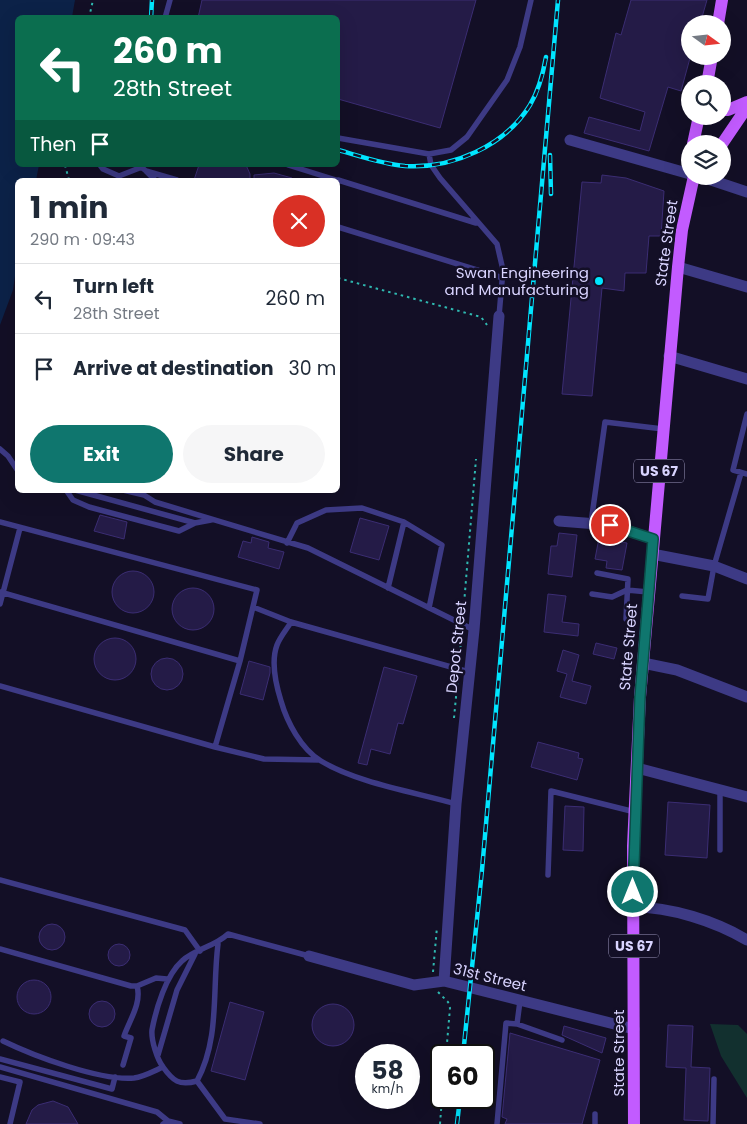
<!DOCTYPE html>
<meta charset="utf-8">
<style>
:root{--surface:#fff;--page:#f6f6f7;--text:#1f2937;--muted:#747a83;--line:#e0e1e3;--accent:#0f766e}
body{margin:0;font-family:Poppins,sans-serif;background:var(--page);color:var(--text);height:100vh;display:flex;flex-direction:column;font-size:19px;white-space:nowrap}
*{box-sizing:border-box;margin:0}
p{font-size:16px;color:var(--muted)}
.icon{flex:none;width:28px;height:28px;fill:none;stroke:currentColor;stroke-width:2;stroke-linecap:round;stroke-linejoin:round}
.map{position:relative;flex:1;overflow:hidden}
.side{position:absolute;left:15px;top:178px;width:325px;height:315px;display:flex;flex-direction:column;background:var(--surface);border-radius:8px;box-shadow:0 5px 20px #0002}
.side>*{flex:none}
.top-card{position:absolute;left:15px;top:15px;width:325px;height:152px;border-radius:8px;box-shadow:0 5px 20px #0002;background:#0b6e4f;color:#fff;overflow:hidden}
.needle{width:32px;rotate:105deg}
.tools{position:absolute;left:681px;top:15px;display:grid;gap:10px}
.tools a{display:grid;place-items:center;width:50px;height:50px;border-radius:50%;background:var(--surface);box-shadow:0 5px 20px #0002;font-size:25px}
.speed{position:absolute;left:355px;top:1044px;display:flex;gap:10px;font-size:25px;font-weight:700;text-align:center}
.speed>*{display:grid;place-content:center;width:65px;height:65px;border-radius:50%;background:var(--surface);box-shadow:0 5px 20px #0002;line-height:1}
.speed small{font-size:12px;font-weight:400}
.speed .limit{border:2px solid #111;border-radius:8px;background:#fff;color:#111}
.pin{position:absolute;display:grid;place-items:center;width:42px;height:42px;color:#fff;margin:-21px;border:2px solid #fff;border-radius:50%;box-shadow:0 1px 5px #0007}
.me{position:absolute;width:55px;margin:-28px;rotate:0deg;stroke-linejoin:round;filter:drop-shadow(0 0 4px #0008)}
.turn{display:flex;align-items:center;gap:18px;height:105px;padding:0 15px;font-size:22px}
.turn .icon{width:65px;height:65px;stroke-width:2.5}
.turn b{display:block;font-size:35px;line-height:42px}
.then{display:flex;align-items:center;height:48px;padding:0 15px;background:#0003;gap:10px;font-size:19px}
.round{display:grid;place-items:center;flex:none;width:52px;height:52px;border-radius:26px;background:var(--page)}
.summary{display:flex;align-items:center;justify-content:space-between;height:85px;padding:0 15px}
h1{font-size:30px;font-weight:700;line-height:38px}
.button{display:flex;gap:10px;margin-top:auto;padding:10px 15px}
.button a{flex:1;height:58px;border-radius:30px;background:var(--accent);color:#fff;font-size:20px;font-weight:700;line-height:58px;text-align:center}
.button a+a{background:var(--page);color:var(--text)}
ul{padding:0;list-style:none}
li{display:flex;align-items:center;gap:15px;height:70px;padding:0 15px;border-top:1px solid var(--line)}
li div{flex:1}
li b{display:block;font-size:19px}
li em{font-style:normal}
.map>svg:first-child{display:block}
.green{fill:#12302f}
.water{fill:#0c2248}
.building{fill:#241b47;stroke:#3b2d73}
.lines{fill:none;stroke-linecap:round;stroke-linejoin:round}
.path{stroke:#2fb8b0;stroke-width:2;stroke-dasharray:2.5 4;stroke-linecap:butt}
.lane{stroke:#3d3a85;stroke-width:5.5}
.street{stroke:#3d3a85;stroke-width:11}
.primary{stroke:#c25bff;stroke-width:12}
.rail-casing{stroke:#00e5ff;stroke-width:4.5}
.rail{stroke:#130f26;stroke-width:2.5;stroke-dasharray:8;stroke-linecap:butt}
.route-casing{stroke:#0a4d48;stroke-width:12}
.route{stroke:#0f766e;stroke-width:9}
.poi-dot{fill:#00e5ff;stroke:#130f26;stroke-width:2}
.labels{text-anchor:middle;dominant-baseline:central;stroke-width:5;stroke-linejoin:round;paint-order:stroke}
.shield{fill:#130f26;stroke:#9e99be;stroke-width:1}
.shield-label{font-size:14px;font-weight:bold;fill:#d9d4ff}
.street-label{font-size:15px;fill:#d9d4ff;stroke:#130f26}
.poi-label{font-size:15px;fill:#d9d4ff;stroke:#130f26;text-anchor:end}
</style>
<div class="map">
<svg width="747" height="1124" viewBox="0 0 747 1124">
<rect width="100%" height="100%" fill="#130f26"/>
<path class="green" d="M710,1024L738,1025L747,1034V1098L721,1056Z"/>
<path class="water" d="M0,0H75L72,17L18,18V165H39L36,180H18L17,262L13,290L0,325Z"/>
<path class="building" d="M202,0H476L440,128L338,99V18H198Z
M631,0H707L700,24H690V58L681,91L668,87L649,151L584,133L589,117L640,131L645,112L600,98L616,33L621,35Z
M199,165H246L250,174V180H194Z
M274,173L292,178V180H254V175Z
M602,175L626,178L664,191L661,236H649L646,273H625L624,291L602,288L592,396L562,394L582,182L601,183Z
M100,515L127,522L124,539L94,531Z
M360,518L389,526L379,560L350,552Z
M559,533L577,535L572,577L548,574L551,546H557Z
M252,537L269,542L268,548L284,552L279,569L238,557L243,541L251,543Z
M599,538L627,543L622,570L606,568L607,561L595,559Z
M112 592a21 21 0 1 1 42 0a21 21 0 1 1-42 0Z
M172 609a21 21 0 1 1 42 0a21 21 0 1 1-42 0Z
M548,594L566,596L562,622L579,624L578,636L544,632Z
M94 659a21 21 0 1 1 42 0a21 21 0 1 1-42 0Z
M596,643L617,648L614,659L593,654Z
M563,650L579,655L572,681L591,686L586,704L560,697L567,674L557,671Z
M151 674a16 16 0 1 1 32 0a16 16 0 1 1-32 0Z
M249,661L270,667V673L263,700L240,694Z
M384,667L417,676L403,724L398,723L390,754L371,749L367,765L358,763Z
M538,742L579,753L578,758L583,759L577,780L531,767Z
M668,802L710,805L707,858L665,855Z
M565,806L584,807L583,851L563,850Z
M39 937a13 13 0 1 1 26 0a13 13 0 1 1-26 0Z
M108 955a11 11 0 1 1 22 0a11 11 0 1 1-22 0Z
M17 997a17 17 0 1 1 34 0a17 17 0 1 1-34 0Z
M89 1014a13 13 0 1 1 26 0a13 13 0 1 1-26 0Z
M230,1002L264,1012L245,1080L211,1071Z
M312 1025a21 21 0 1 1 42 0a21 21 0 1 1-42 0Z
M668,1025L693,1026L691,1067L710,1068L708,1121L684,1120L686,1068L666,1067Z
M564,1026L606,1038L602,1053L562,1035Z
M510,1033L600,1060L582,1124H505L507,1119L502,1117Z
M53,1101L68,1107L78,1124H26L32,1110L38,1105Z"/>
<g class="lines">
<path class="path" d="M89,18L93,0
M65,165L69,180
M338,278L481,317L487,325
M463,616L476,459
M459,661L462,631
M454,718L458,676
M433,972L437,927
M438,992L448,1002L450,1008L446,1055
M440,1124L442,1098"/>
<path class="lane" d="M165,18L170,0
M338,138L429,154L451,150L467,137L507,80L520,47L531,0
M429,154L431,165L440,178L497,244L503,270L499,316
M100,165L103,169L119,176L142,167
M288,165L336,180
M140,166L146,171L177,180
M146,171L155,180
M338,180L476,223
M338,227L503,278
M747,414L733,470L747,474
M0,449L8,456L18,471
M66,490L73,500L89,507L179,531L195,523
M75,490L195,523L211,520
M123,490L144,495L155,502L308,548L474,630
M0,522L257,590L240,661L215,747L0,686
M404,522L442,545L429,608
M591,523L605,422L663,429
M287,543L297,523L326,510L362,508L404,522L388,588
M597,573L628,579L626,619
M0,592L240,661
M592,594L612,597L627,590L648,592
M682,596L708,599L714,566L741,473
M0,604L20,528
M253,607L291,622L469,672
M291,622C287,629 280,637 277,645C271,661 276,685 281,701C287,722 301,749 321,761C357,783 414,792 456,804
M215,747L264,759L319,760
M720,789V850
M548,875L551,791L635,812
M0,880L185,930L200,951
M218,944C212,991 220,1038 197,1081C179,1086 173,1081 163,1067C157,1059 151,1040 152,1030C156,1009 166,975 182,961C195,949 214,947 228,934L309,956
M0,949L131,986H137C142,1003 129,1021 124,1036L131,1038L123,1065
M137,986L156,978L167,979
M517,1024L562,1040
M3,1041C34,1056 100,1081 134,1078C143,1077 154,1071 163,1067
M158,1055L177,990L195,954
M0,1059L112,1089L115,1077
M0,1067L157,1112L168,1121
M0,1077L20,1082L10,1124
M197,1081L225,1119L260,1124
M595,1114V1124
M163,1124L168,1121L180,1124
M497,1124L506,1023L517,1024L520,1001
M713,1124L714,1079"/>
<path class="street" d="M570,140L690,174
M699,176L747,192
M678,267L747,287
M669,356L747,379
M559,521L610,525L653,539
M652,554L714,566L747,579
M643,663L677,670L747,697
M637,768L747,797
M633,907C671,907 715,921 747,940
M309,956L414,985L444,981L634,1029
M444,981L456,804L474,630L499,316"/>
<path class="primary" d="M718,24L722,0
M707,84L712,56
M722,110H728L747,102
M693,144L699,116
M722,144L747,107
M634,1124L633,846L640,697L678,267L682,230L694,176"/>
<g class="rail-casing">
<path id="rail" d="M151,18L152,0
M338,150C360,156 382,164 405,166C452,169 505,146 530,105C539,90 543,74 546,57
M550,155L551,194
M463,1055L482,870L558,0
M457,1124L460,1098"/>
</g>
<use href="#rail" class="rail"/>
</g>
<g class="lines">
<g class="route-casing">
<path id="route" d="M610,525L653,539L640,697L633,892"/>
</g>
<use href="#route" class="route"/>
</g>
<circle class="poi-dot" cx="599" cy="281" r="5"/>
<g class="labels">
<g class="shield">
<rect x="634" y="459.5" width="50" height="23" rx="4"/>
<rect x="609" y="934.5" width="50" height="23" rx="4"/>
</g>
<g class="shield-label">
<text x="659" y="471">US 67</text>
<text x="634" y="946">US 67</text>
</g>
<g class="street-label">
<text transform="translate(666 243) rotate(-82)">State Street</text>
<text transform="translate(456 647) rotate(-84)">Depot Street</text>
<text transform="translate(628 647) rotate(-85)">State Street</text>
<text transform="translate(490 977) rotate(14)">31st Street</text>
<text transform="translate(618 1053) rotate(-90)">State Street</text>
</g>
<g class="poi-label">
<text x="589" y="272">Swan Engineering<tspan x="589" dy="17">and Manufacturing</tspan></text>
</g>
</g>
</svg>
<div class="tools">
<a><svg class="needle" viewBox="-14 -14 28 28"><path d="M0-13l5 13h-10z" fill="#e53935"/><path d="M0 13l5-13h-10z" fill="#747a83"/></svg></a>
<a><svg class="icon" aria-label="search" viewBox="0 0 24 24"><circle cx="10" cy="10" r="6"/><path d="M15 15l6 6"/></svg></a>
<a><svg class="icon" aria-label="layers" viewBox="0 0 24 24"><path d="M12 4l9 5-9 5-9-5zM3 14l9 5 9-5"/></svg></a>
</div>
<div class="speed"><div>58<small>km/h</small></div><div class="limit">60</div></div>
<div class="pin" style="left:610px;top:525px;background:#d93025"><svg class="icon" aria-label="arrive" viewBox="0 0 24 24"><path d="M6 21V4h12l-3 4 3 4H6"/></svg></div>
<svg class="me" style="left:633px;top:892px" viewBox="-20 -20 40 40"><circle r="17" fill="#0f766e" stroke="#fff" stroke-width="3"/><path d="M0-11L8 9 0 5-8 9z" fill="#fff"/></svg>
<div class="top-card">
<div class="turn"><svg class="icon" aria-label="left" viewBox="0 0 24 24"><path d="M17 20v-9H6M10 6l-5 5 5 5"/></svg><div><b>260 m</b>28th Street</div></div>
<div class="then">Then<svg class="icon" aria-label="arrive" viewBox="0 0 24 24"><path d="M6 21V4h12l-3 4 3 4H6"/></svg></div>
</div>
<section class="side">
<div class="summary"><div><h1>1 min</h1><p>290 m · 09:43</p></div><a class="round" style="background:#d93025;color:#fff"><svg class="icon" aria-label="close" viewBox="0 0 24 24"><path d="M6 6l12 12M18 6L6 18"/></svg></a></div>
<ul>
<li><svg class="icon" aria-label="left" viewBox="0 0 24 24"><path d="M17 20v-9H6M10 6l-5 5 5 5"/></svg><div><b>Turn left</b><p>28th Street</p></div><em>260 m</em></li>
<li><svg class="icon" aria-label="arrive" viewBox="0 0 24 24"><path d="M6 21V4h12l-3 4 3 4H6"/></svg><div><b>Arrive at destination</b></div><em>30 m</em></li>
</ul>
<div class="button"><a>Exit</a><a>Share</a></div>
</section>
</div>
